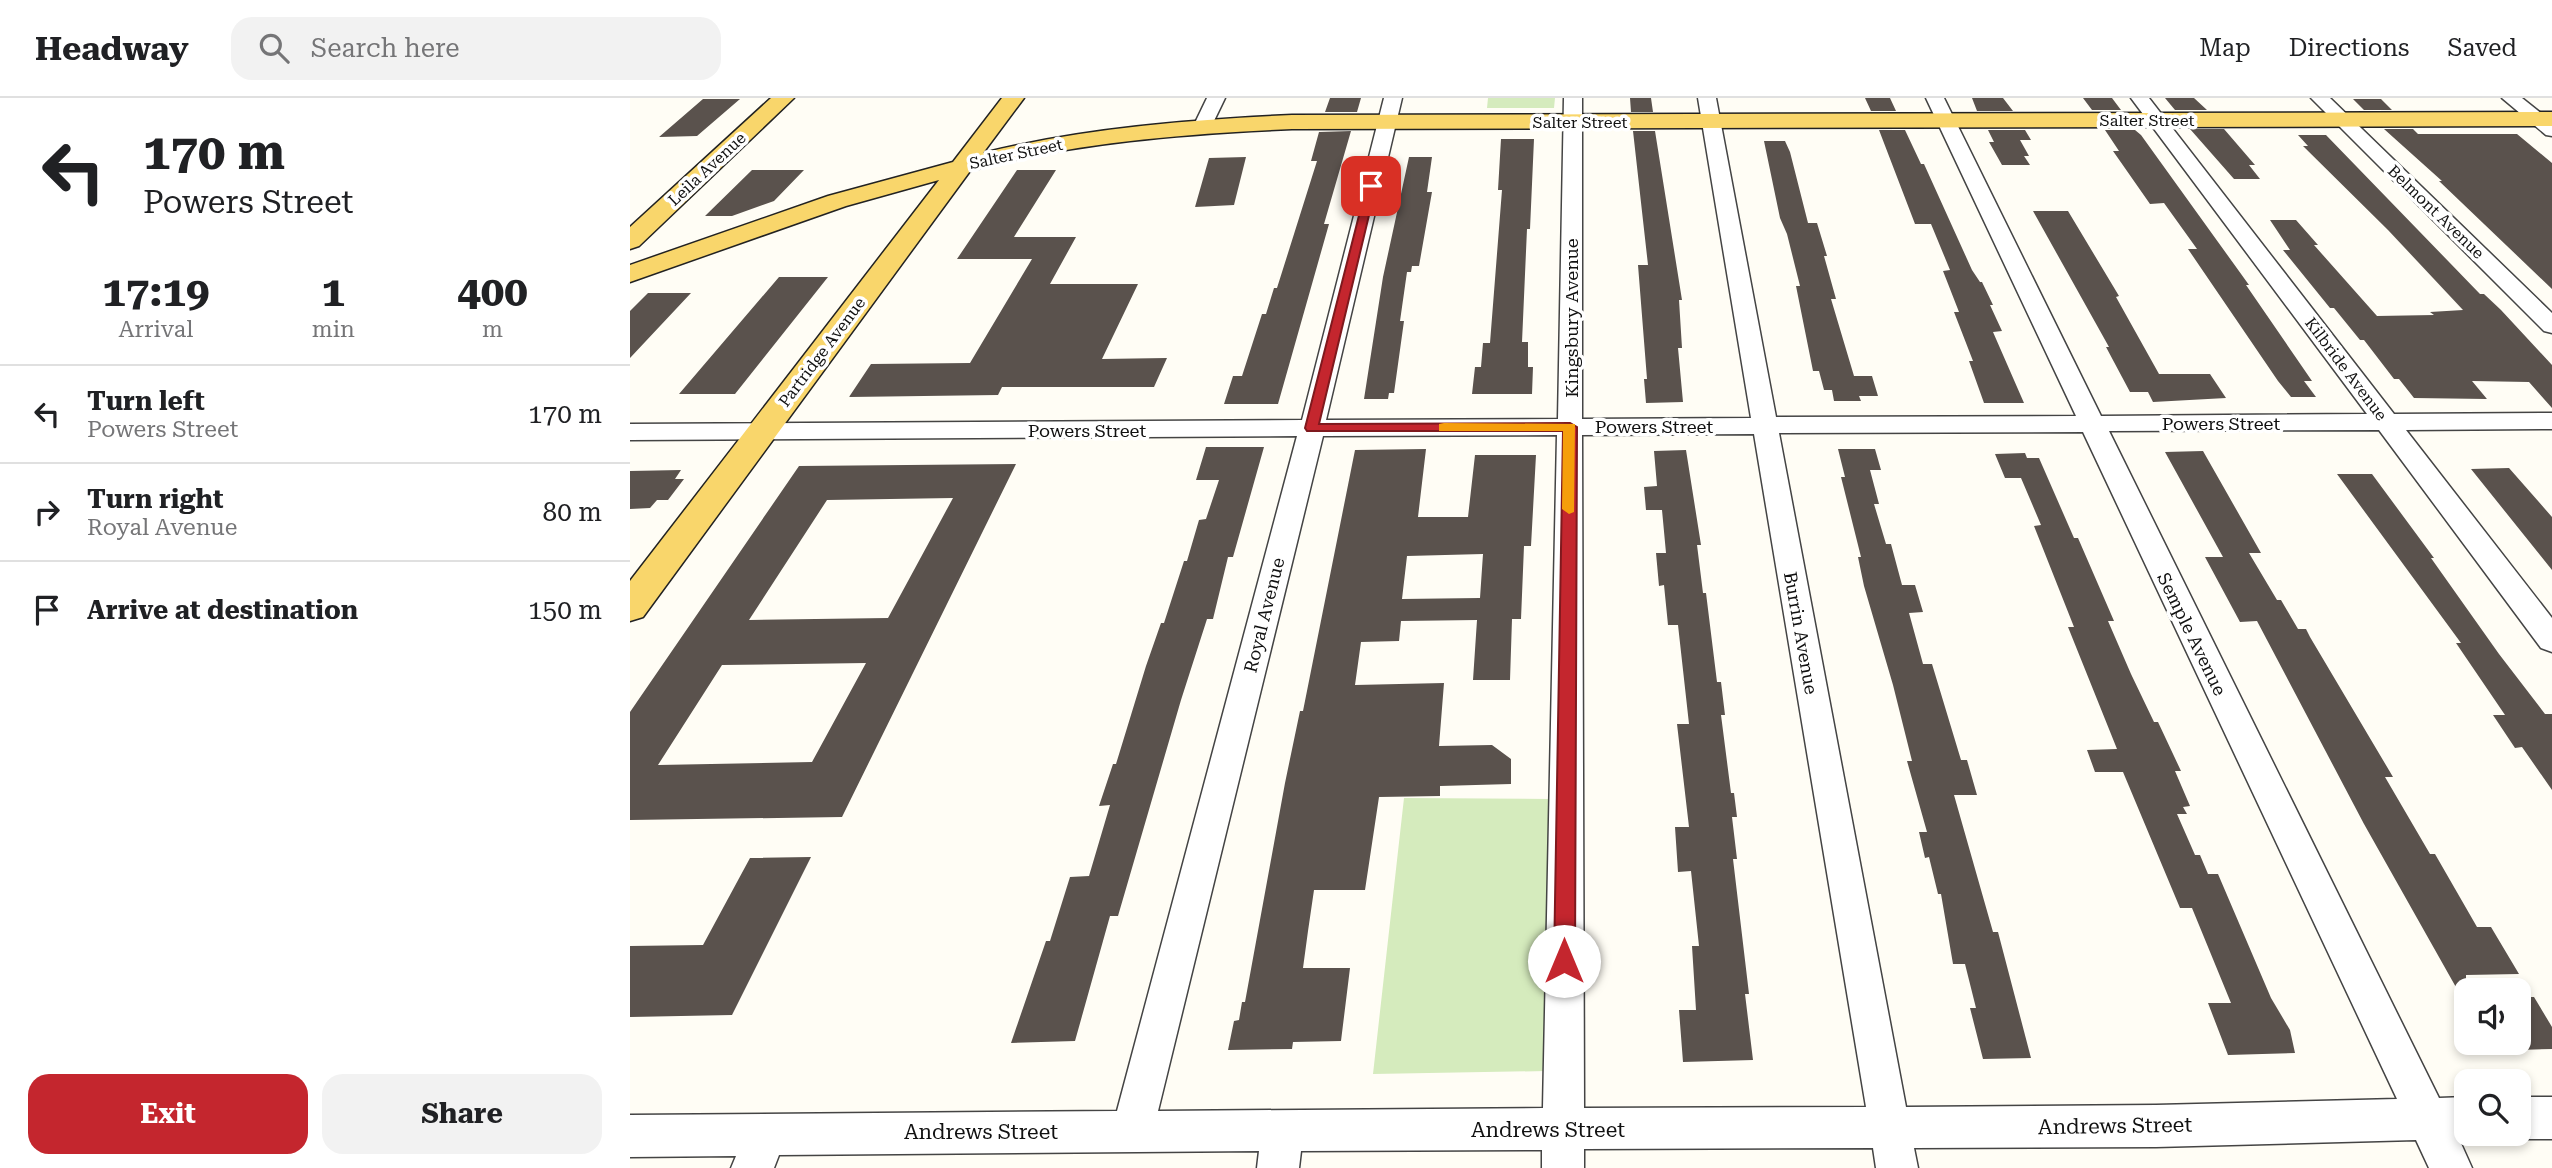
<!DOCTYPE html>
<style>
:root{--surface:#fff;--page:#f2f2f2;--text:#202124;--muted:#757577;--line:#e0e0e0;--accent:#c4262e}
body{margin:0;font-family:"Roboto Serif",serif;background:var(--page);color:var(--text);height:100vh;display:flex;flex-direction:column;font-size:26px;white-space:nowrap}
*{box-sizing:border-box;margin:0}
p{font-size:23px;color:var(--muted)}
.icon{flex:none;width:38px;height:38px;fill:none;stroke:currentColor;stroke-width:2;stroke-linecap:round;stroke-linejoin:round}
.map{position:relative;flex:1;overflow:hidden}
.side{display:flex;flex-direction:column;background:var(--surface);width:630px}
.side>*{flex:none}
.banner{background:#fff;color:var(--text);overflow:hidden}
.tools{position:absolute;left:1824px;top:880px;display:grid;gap:14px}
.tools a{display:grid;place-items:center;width:77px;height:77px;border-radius:14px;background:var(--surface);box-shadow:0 4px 10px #0003;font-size:35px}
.pin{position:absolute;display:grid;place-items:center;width:60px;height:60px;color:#fff;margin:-30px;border-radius:14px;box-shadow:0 4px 10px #0006}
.me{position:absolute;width:77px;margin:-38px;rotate:0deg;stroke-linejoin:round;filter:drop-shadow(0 0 5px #0008)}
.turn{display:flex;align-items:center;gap:24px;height:147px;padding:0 28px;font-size:32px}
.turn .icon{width:91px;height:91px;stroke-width:2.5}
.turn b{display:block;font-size:49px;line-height:60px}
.eta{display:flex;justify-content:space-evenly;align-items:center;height:119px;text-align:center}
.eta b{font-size:42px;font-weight:700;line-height:49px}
.cta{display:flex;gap:14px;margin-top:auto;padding:14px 28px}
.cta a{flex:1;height:80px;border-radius:21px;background:var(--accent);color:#fff;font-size:28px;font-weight:700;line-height:80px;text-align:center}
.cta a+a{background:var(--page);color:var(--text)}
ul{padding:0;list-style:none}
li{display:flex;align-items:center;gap:21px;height:98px;padding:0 28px;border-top:2px solid var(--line)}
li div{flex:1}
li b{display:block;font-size:26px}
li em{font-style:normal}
header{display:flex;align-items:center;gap:42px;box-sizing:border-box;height:98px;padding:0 35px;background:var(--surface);border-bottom:2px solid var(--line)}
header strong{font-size:33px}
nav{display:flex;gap:38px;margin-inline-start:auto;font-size:24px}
.search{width:490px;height:63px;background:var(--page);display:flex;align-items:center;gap:18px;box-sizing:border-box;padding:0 24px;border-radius:21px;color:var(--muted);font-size:26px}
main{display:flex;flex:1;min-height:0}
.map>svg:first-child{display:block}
.green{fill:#d5ebbd}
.building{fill:#5a524d;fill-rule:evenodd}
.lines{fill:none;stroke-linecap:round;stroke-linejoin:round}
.minor-casing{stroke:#444;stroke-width:3}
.major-casing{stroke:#222;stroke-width:3}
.minor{fill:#fff;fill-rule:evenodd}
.major{fill:#f9d66b;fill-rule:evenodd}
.route{fill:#c4262e;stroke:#7f191e;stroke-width:2}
.slow{fill:#f59e0b}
.labels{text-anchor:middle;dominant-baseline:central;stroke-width:7;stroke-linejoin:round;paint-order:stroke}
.far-street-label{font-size:16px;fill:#111;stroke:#fff}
.street-label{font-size:18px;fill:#111;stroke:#fff}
.near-street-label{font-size:21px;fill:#111;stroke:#fff}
</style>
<header>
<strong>Headway</strong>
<div class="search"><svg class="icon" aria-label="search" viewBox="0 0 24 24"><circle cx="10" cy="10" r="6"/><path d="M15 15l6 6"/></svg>Search here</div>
<nav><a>Map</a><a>Directions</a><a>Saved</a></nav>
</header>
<main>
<section class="side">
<div class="banner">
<div class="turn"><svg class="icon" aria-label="left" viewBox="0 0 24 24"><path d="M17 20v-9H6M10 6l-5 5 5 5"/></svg><div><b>170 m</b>Powers Street</div></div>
</div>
<div class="eta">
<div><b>17:19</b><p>Arrival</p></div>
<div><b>1</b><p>min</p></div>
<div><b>400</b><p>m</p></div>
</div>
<ul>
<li><svg class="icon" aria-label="left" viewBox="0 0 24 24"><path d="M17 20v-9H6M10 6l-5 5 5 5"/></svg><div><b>Turn left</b><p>Powers Street</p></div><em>170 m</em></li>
<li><svg class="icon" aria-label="right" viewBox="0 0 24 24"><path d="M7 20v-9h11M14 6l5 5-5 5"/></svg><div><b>Turn right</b><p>Royal Avenue</p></div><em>80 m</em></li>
<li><svg class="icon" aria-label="arrive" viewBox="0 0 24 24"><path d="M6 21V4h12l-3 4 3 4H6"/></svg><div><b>Arrive at destination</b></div><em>150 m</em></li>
</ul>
<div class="cta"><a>Exit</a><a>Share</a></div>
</section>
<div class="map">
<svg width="1922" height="1070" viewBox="0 0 1922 1070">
<rect width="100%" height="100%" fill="#fffdf5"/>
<path class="green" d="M858,0H925L924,10H857Z
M774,700L921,701L916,973L743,976Z"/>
<path class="building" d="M700,0H731L727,14H695Z
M1000,0H1021L1023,14H1001Z
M1235,0H1260L1266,13H1241Z
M1342,0H1373L1383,13H1347Z
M1453,0H1482L1491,12H1462Z
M1535,0H1564L1577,12H1545Z
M73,1H110L67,38L29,39Z
M1723,1H1751L1762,12H1734Z
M1560,31H1594L1625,67H1619L1630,81H1604Z
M1754,31H1783L1788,36H1887L1922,65V191L1809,83H1812Z
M1249,32H1275L1291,66H1294L1342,172L1350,184H1352L1363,207H1360L1372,233L1363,234L1394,305H1354L1339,263H1343L1324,214H1329L1313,173L1320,172L1301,126H1285Z
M1358,32H1395L1401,42H1390L1399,58H1394L1400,67H1372L1359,44H1364Z
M1475,32H1505L1511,37L1619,187H1616L1682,283H1674L1686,299H1661L1648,283L1558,151H1567L1534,105L1520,106L1483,53H1489Z
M721,33L694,126H699L648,306H594L603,278H612L632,216H636L644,190H647L687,63H681L689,34Z
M1003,33H1025L1052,202H1049L1052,250H1048L1053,304L1016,305L1014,281H1017L1008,167H1018Z
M1668,37H1696L1850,196H1854L1871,212L1922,267V310L1899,284L1842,283L1857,301L1784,300L1769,281H1764L1734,242H1730L1704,210H1700L1653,152H1660L1640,122H1666L1688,147H1684L1747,218L1804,217L1800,214L1833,212L1758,132L1673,48H1678Z
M871,41H904L900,131H897L892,244H898V269H903L902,296H842L845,269H851L853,245H860L872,92H868Z
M1134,43H1155L1160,54L1178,125H1187L1197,158H1194L1206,201H1201L1224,278H1242L1248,298H1229L1231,303H1204L1202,292H1194L1189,273H1183L1166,188H1170L1157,136L1150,120Z
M616,59L604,107L565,109L579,60Z
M779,59H802L797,94H802L789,168H782L781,174H777L770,223H774L764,295H759L758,301H734L753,179Z
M122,72H174L144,103L102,118H75Z
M387,72H426L384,139H446L420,186H508L472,261L537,260L524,289H372L368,297L219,299L241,266L340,265L402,161H327Z
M1403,113H1438L1489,198L1486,199L1529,276H1580L1596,300L1523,304L1518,294H1500L1476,249H1479Z
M149,179H198L105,296H49Z
M18,195H61L0,260V213Z
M576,349H634L603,459H598L583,521H577L551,602L488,818H480L445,943L381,945L416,843H420L440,779L459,778L480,707L469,708L483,666H486L516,568L531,525H534L554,463H557L569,422L576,421L589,382H566Z
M796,351L788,419H838L845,357H906L901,448H894L891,521H882L880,582H843L847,522L771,523L769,543L731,544L725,587L814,585L809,648L862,647L881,661V686L810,688V698L749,699L735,792H684L678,833L673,870H720L711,943L663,944L662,951L598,952L604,923L609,922L612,904H615L655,685L670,613H673L725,352ZM853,456L850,500L772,501L777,458Z
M1208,351H1245L1251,372H1240L1249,406H1244L1256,446H1261L1272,487H1285L1293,514L1279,515L1293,566H1302L1331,662H1337L1347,697H1324L1363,834H1368L1401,960L1353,961L1340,910H1346L1335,866H1323L1311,796H1308L1299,759L1295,760L1289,734H1297L1277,663H1282L1263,587L1234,488L1228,459H1231L1211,379H1215Z
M1056,352L1071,447H1067L1073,495H1076L1087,584H1091L1095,617H1091L1101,695H1104L1107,719H1102L1107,761H1103L1119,896H1115L1123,962L1053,964L1049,912H1066L1062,848H1069L1061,773L1048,774L1045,729H1059L1047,626H1059L1048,527H1038L1034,487L1029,488L1026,455H1036L1032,412H1016L1014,389L1027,388L1024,353Z
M1573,353L1631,455H1619L1647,502H1651L1668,531H1676L1680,539L1763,679H1755L1800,756H1805L1847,829H1861L1889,876L1836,877V907L1734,726L1627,523L1610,524L1575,459H1593L1535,354Z
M1395,355L1397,360H1409L1444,440H1448L1484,523H1478L1501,576L1524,624H1528L1551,673H1545L1560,708L1553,709L1557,716H1547L1565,757H1570L1578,776H1588L1641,900L1660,932L1665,955L1598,957L1578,905H1601L1562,810H1550L1493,674H1465L1457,652L1487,651L1438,529H1444L1404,428L1411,427L1391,380H1375L1365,356Z
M386,366L212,719L0,722V614L169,368ZM323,400L258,520L119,522L197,402ZM236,565L182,664L28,667L92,567Z
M1879,370L1922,419V472L1841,371Z
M51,372L45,381H54L38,402H27L20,410L0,411V373Z
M1707,376H1742L1804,460H1801L1869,556L1915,616H1922V692L1892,649L1885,650L1863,617H1875L1826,545H1831Z
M181,759L102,917L0,919V848L73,847L120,760Z
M1888,899H1904L1922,929V951L1888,952Z"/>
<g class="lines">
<g class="minor-casing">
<path id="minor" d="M577,0H595L582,27L573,32L564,27Z
M754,0H772L696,322L928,321L934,0H952V321L1121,320L1068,0H1086L1146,319L1446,318L1296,0H1314L1471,318L1737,316L1501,0H1519L1764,316L1922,315V331L1776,332L1922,520V554L1911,550L1749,332L1479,333L1809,1000L1836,999V1036H1847L1829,1041L1842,1070H1799L1786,1042L1526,1049L1284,1050L1288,1070H1246L1243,1050L954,1051V1070H912V1052L671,1053L669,1070H627L629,1053L149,1057L144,1070H101L106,1058L0,1059V1017L487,1013L667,338L0,342V326L672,322ZM1453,334L1767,1001L1526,1007L1276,1009L1149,335ZM1124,336L1236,1009L954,1010L952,337ZM927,337L913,1010L528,1013L693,338Z
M1681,0H1700L1922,215V235L1914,233Z
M1872,0H1892L1922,24V38L1916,37Z
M1888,999H1922V1041H1888L1877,1036H1888Z"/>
</g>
<g class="major-casing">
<path id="major" d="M141,0H164L9,148L0,151V129Z
M372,0H394L353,55C454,30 558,22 662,17L1922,14V28L662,31C554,36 445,44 340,73L13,519L0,523V483L309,82L216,108L0,184V167L198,98L323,64Z"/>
</g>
<use href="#minor" class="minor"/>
<use href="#major" class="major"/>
</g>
<path class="route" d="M737,86L746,88L689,326L940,325L947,329L945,863L942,870L934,873L927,870L924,863L933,333H677L675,330Z"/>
<path class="slow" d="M814,325L945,326L944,414L939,416L932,411L933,333H809V326Z"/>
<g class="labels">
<g class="far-street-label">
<text x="1517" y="22">Salter Street</text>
<text x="950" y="24">Salter Street</text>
<text transform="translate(386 56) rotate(-12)">Salter Street</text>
<text transform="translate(77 71) rotate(-43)">Leila Avenue</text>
<text transform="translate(1806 114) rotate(44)">Belmont Avenue</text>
<text transform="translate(192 254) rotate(-53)">Partridge Avenue</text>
<text transform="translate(1716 271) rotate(53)">Kilbride Avenue</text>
</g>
<g class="street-label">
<text transform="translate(941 220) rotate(-90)">Kingsbury Avenue</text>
<text x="1591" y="325">Powers Street</text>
<text x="1024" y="328">Powers Street</text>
<text x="457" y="332">Powers Street</text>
<text transform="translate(634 517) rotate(-76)">Royal Avenue</text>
<text transform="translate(1171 535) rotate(80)">Burrin Avenue</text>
<text transform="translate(1562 536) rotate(64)">Semple Avenue</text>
</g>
<g class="near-street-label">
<text transform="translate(1485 1028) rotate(-1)">Andrews Street</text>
<text x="918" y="1032">Andrews Street</text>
<text x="351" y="1034">Andrews Street</text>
</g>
</g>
</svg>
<div class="tools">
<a><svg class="icon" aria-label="sound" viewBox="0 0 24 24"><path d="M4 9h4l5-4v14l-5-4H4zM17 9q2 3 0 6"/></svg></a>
<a><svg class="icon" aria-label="search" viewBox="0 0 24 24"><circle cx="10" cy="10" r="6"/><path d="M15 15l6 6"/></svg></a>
</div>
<div class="pin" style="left:741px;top:88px;background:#d93025"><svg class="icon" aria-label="arrive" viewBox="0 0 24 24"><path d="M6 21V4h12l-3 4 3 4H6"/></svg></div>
<svg class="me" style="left:934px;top:863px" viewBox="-20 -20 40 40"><circle r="19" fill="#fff"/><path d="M0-13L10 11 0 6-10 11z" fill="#c4262e"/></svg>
</div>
</main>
